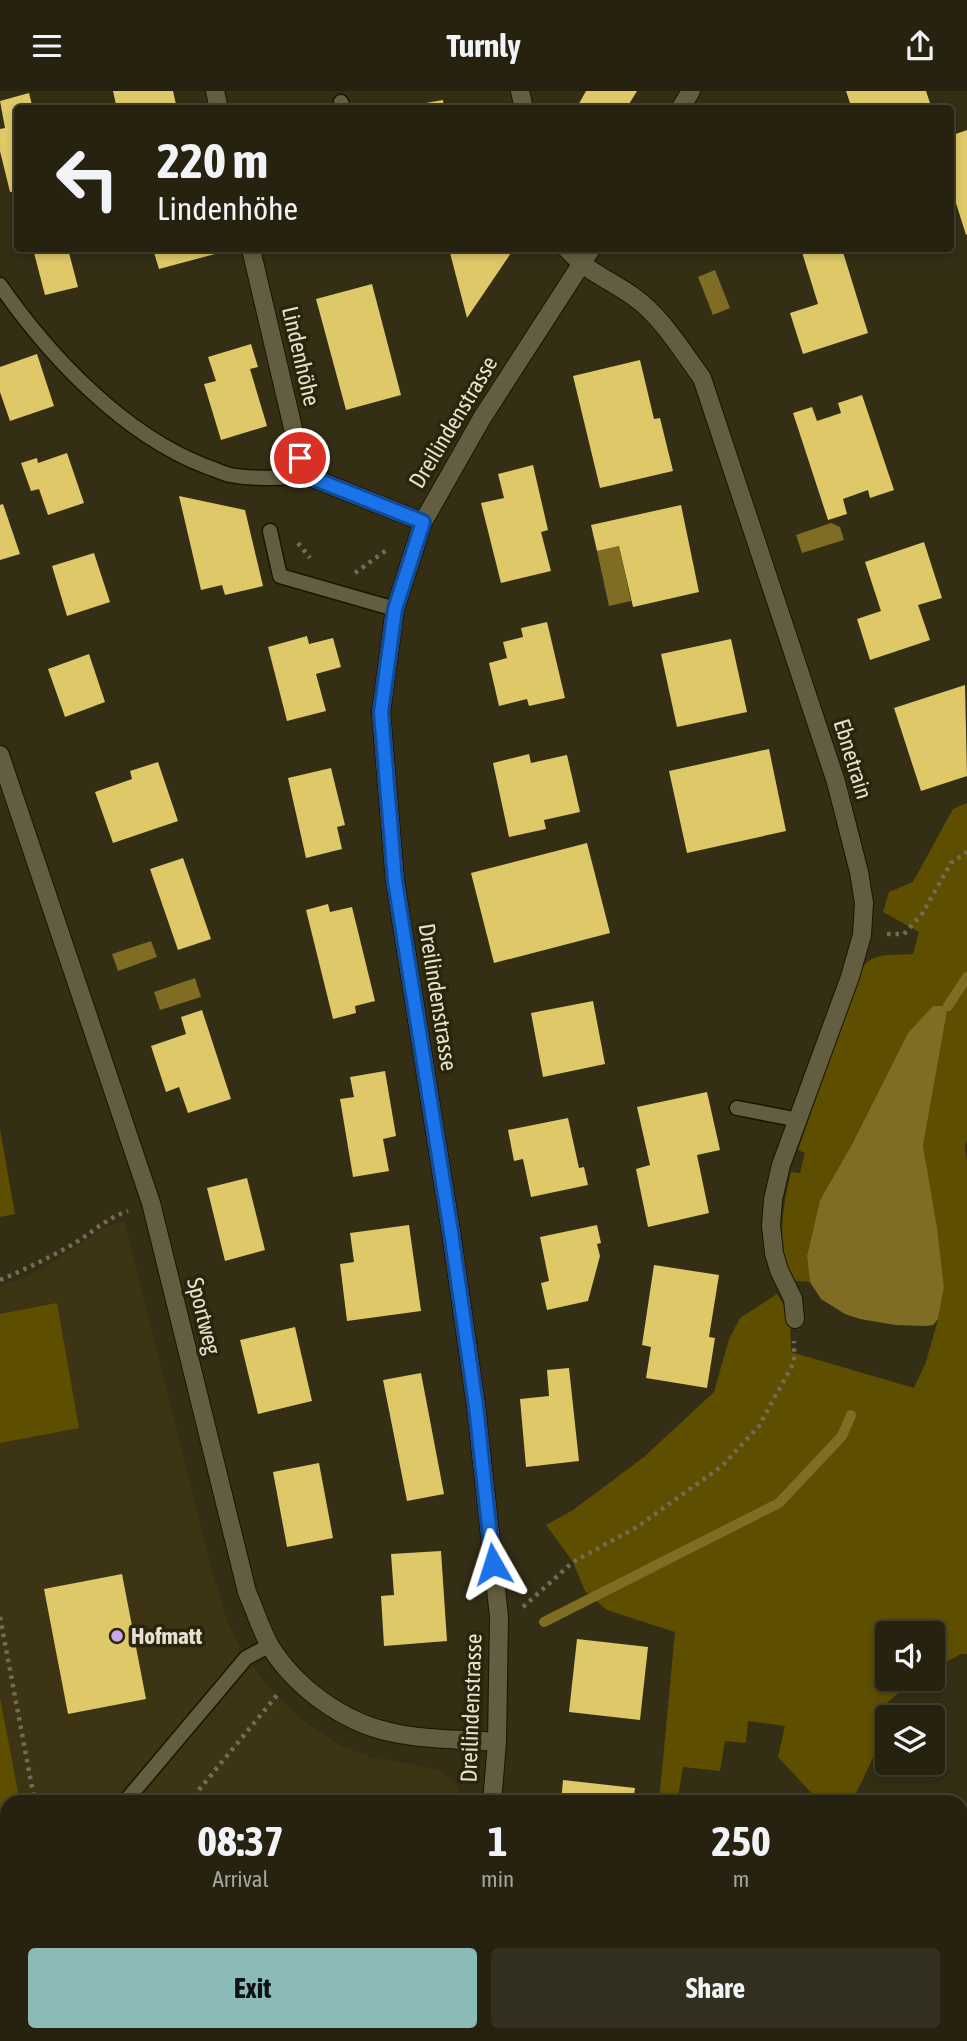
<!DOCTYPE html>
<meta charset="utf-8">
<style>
:root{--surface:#272210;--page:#332f1e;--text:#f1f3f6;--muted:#a4a49f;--line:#433f30;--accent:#8bbbb9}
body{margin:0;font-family:"Asap Condensed",sans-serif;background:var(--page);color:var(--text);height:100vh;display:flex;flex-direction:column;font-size:26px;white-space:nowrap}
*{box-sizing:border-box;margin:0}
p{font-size:23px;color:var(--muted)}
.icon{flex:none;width:38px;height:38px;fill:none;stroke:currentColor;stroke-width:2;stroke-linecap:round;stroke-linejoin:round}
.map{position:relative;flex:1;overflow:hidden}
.side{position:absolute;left:0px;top:1704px;width:968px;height:247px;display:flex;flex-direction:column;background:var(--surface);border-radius:21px 21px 0 0;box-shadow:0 4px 10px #0003,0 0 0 2px var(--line)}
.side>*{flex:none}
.guide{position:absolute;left:14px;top:14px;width:940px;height:147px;border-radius:7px;box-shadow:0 4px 10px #0003,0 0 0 2px var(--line);background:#272210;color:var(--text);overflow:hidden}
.controls{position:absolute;left:875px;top:1530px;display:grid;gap:14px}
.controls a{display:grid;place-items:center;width:70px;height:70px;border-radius:7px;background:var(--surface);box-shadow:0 4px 10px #0003,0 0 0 2px var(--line);font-size:35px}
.pin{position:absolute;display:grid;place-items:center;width:60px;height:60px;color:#fff;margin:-30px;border:4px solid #fff;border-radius:50%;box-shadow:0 2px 7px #0007}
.me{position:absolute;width:77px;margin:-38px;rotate:354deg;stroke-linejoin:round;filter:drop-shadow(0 0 5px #0008)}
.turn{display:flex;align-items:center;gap:24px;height:147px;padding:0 28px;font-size:32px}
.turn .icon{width:91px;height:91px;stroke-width:2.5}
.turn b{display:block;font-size:49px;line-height:60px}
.eta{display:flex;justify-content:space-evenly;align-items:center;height:119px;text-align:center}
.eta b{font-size:42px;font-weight:700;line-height:49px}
.primary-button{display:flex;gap:14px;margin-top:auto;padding:14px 28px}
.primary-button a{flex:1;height:80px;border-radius:7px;background:var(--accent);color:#111;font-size:28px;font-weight:700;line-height:80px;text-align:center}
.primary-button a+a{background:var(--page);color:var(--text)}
header{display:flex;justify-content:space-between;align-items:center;height:91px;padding:0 28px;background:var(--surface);font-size:32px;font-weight:700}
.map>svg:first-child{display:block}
.built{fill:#3c3413}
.green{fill:#5e4e00}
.water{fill:#7e6d22}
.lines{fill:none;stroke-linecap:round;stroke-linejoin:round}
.stream{stroke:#7e6d22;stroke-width:10}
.building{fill:#dfc868}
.lane-casing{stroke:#1b1600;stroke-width:17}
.street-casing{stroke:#1b1600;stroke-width:20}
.path{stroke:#726c57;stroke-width:4.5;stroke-dasharray:3.5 5;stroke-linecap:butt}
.lane{stroke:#635d42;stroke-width:14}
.street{stroke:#635d42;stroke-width:18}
.route-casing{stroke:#114b97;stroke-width:18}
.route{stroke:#1a73e8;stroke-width:12}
.poi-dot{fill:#c9a5ee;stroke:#2a240b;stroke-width:2.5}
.labels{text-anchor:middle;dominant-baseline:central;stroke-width:7;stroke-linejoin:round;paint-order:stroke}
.street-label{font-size:23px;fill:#e5e1d2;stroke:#2a240b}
.poi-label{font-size:23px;font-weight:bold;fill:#e5e1d2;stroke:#2a240b;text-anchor:start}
</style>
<header><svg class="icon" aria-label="menu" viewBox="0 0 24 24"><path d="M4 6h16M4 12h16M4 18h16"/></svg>Turnly<svg class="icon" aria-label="share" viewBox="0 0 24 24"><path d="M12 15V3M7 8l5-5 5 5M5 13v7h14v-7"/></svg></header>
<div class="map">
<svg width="967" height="1950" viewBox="0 0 967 1950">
<rect width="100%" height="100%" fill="#342e15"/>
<path class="built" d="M124,1130L214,1488L229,1534L240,1556L265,1592L299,1627L339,1654L374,1667L424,1675L441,1681L452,1689L459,1698L464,1711L7,1712V1944H394L392,1950H0V1195L22,1187L51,1172L109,1134Z"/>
<path class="green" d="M967,712V1049L965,1057L967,1070V1563H961L933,1578V1542H887V1587H916L883,1615L879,1654L852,1711H817V1708L778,1666L785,1635L748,1630L746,1652L725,1650L720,1680L683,1676L677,1711H659L675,1541L607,1519L585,1500L573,1471L546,1434L573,1419L644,1366L714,1301L729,1248L740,1227L777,1203L790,1224L791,1261L914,1297L926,1271L938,1228L944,1197L923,1055L948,915L908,942L851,1055L820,1109L807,1165L810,1191L796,1190C774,1159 783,1115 791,1081L800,1082L805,1062L798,1059L861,878C874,860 891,865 913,863L919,841L883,821L889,801L913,791L953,718Z
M0,1038L15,1123L0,1126Z
M57,1212L79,1337L0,1352V1223Z
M0,1607L20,1711L7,1712V1736L0,1737Z"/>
<path class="water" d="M715,179L730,217L713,224L698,186Z
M831,432L840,436L844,449L802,462L796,444Z
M619,455L631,510L609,515L597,460Z
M151,850L157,866L118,880L112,863Z
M195,887L201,906L160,919L154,901Z
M933,915H948L923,1055L937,1137L944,1197L938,1228L933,1234L925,1235L896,1234L860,1228L845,1223L821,1208L810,1191L807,1165L820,1109L851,1055L908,942Z"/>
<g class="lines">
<path class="stream" d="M948,915L967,886
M544,1531L779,1412L842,1345L851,1324"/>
</g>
<path class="building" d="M113,0H173L177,18H117Z
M586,0H637L626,18H576Z
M846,0H926L932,18H852Z
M29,2L33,18H18V100L10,101L0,60V38L5,37L0,10Z
M443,9L444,18H404L403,16Z
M967,39V143L966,144L950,93V45Z
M33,158H68L78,196L45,204Z
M153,158H213L215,163L159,178Z
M449,158H510L511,162L467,227Z
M801,158H842L868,242L803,263L790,222L818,213Z
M372,193L401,304L346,319L316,208Z
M251,253L258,276L250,278L267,335L221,349L204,293L216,290L208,266Z
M37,263L54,315L10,330L0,301V276Z
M640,269L654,328L660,327L673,380L600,397L573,285Z
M862,304L894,399L870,407L868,399L843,408L847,423L828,429L793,322L812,316L817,330L841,322L838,312Z
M67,362L84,412L48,424L39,398L31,400L21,372L37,367L38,372Z
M533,374L548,439L541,441L551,480L501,492L481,412L504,407L498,383Z
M179,405L245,419L263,495L225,504L222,494L201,499Z
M3,413L20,463L0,469V414Z
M681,414L699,501L633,516L619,455L597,460L591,434Z
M924,451L942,507L918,514L930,549L870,569L857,528L881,520L865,471Z
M94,462L110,511L67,525L52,475Z
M547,531L565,607L529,615L527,608L499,615L489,572L507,567L503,551L523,546L521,537Z
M307,545L309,553L333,547L341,576L316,583L326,620L287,630L268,556Z
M731,548L747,621L677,636L661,563Z
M89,563L105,611L65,626L48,578Z
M965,594L967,685L921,700L894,617Z
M769,658L786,740L687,762L669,680Z
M529,663L531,672L567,664L580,721L544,729L546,738L509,746L493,672Z
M158,671L178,730L113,752L95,701L132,688L130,680Z
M331,677L345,734L337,736L342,758L306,767L288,687Z
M587,752L610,842L494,872L471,782Z
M183,767L211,848L178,859L150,778Z
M328,813L330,821L352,816L375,910L355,915L356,922L333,928L306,819Z
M593,910L605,973L543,986L531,922Z
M202,919L231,1008L188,1022L179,996L166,1001L151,955L186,943L181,926Z
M385,980L396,1045L383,1048L389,1080L353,1086L340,1008L354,1006L350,986Z
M707,1001L720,1059L697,1064L709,1122L648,1136L636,1078L650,1074L637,1016Z
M568,1027L579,1077L584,1076L588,1094L531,1106L523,1068L514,1070L508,1039Z
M247,1087L265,1159L225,1170L207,1097Z
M409,1134L421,1220L347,1230L340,1173L354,1171L350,1142Z
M597,1134L601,1152L597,1153L600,1165L588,1210L547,1219L541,1192L549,1190L540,1146Z
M654,1174L719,1184L709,1246L715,1247L707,1297L646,1287L651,1256L642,1254Z
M295,1236L312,1310L258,1323L240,1249Z
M569,1277L579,1370L526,1376L520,1308L549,1305L547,1279Z
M421,1282L444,1403L407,1410L383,1289Z
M319,1372L333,1447L287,1456L273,1381Z
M441,1460L447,1550L384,1555L381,1505L394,1504L391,1463Z
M122,1483L146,1608L68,1623L44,1498Z
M577,1548L648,1556L640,1629L569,1621Z
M563,1689L635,1697L633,1712H561Z
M720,1704L762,1710V1712H719Z
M7,1780V1938L0,1939V1782Z
M961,1843H967V1876L961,1877Z
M156,1944H208L209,1950H157Z"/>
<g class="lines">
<g class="lane-casing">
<path id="lane" d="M341,11L343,18
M0,194C50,266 123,343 205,375C214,378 222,382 230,384C256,389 284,386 310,386
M270,440L280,485L395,518
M737,1017L799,1029
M124,1712L246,1567L270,1554"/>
</g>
<g class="street-casing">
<path id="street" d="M215,0L219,18
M520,0L524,18
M680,18L691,0
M251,158L300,367L310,386L423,431
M567,158C588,182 609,188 634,206C662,226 682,260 702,287L836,691L859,781L864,812L862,844L850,886L781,1074L773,1109L771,1134L774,1162L779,1179L793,1208L795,1228
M0,664L151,1112L247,1501C255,1519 261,1539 270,1555C295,1596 343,1631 390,1641C424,1649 462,1648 497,1651
M492,1712L497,1651L499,1526L476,1315L451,1141L395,790L381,621L395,518L423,431L482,327L591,158
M815,1944L816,1950
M418,1950L421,1944"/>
</g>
<path class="path" d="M298,452L310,467
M355,482L388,458
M887,843H904L922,823L951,772L967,761
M0,1189C26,1178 51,1166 75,1152C94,1140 107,1127 128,1120
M523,1516L573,1471L637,1436L722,1375L759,1335L794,1271V1250
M0,1526L35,1712
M188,1712L278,1603
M0,1760L7,1759
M66,1944V1950
M358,1944L359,1950"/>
<use href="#lane" class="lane"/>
<use href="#street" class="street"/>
</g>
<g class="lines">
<g class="route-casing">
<path id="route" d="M300,367L310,386L423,431L395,518L381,621L395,790L451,1141L476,1315L493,1473"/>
</g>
<use href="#route" class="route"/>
</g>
<circle class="poi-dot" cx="117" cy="1545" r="7"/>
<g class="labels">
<g class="street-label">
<text transform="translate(301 265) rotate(77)">Lindenhöhe</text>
<text transform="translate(453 331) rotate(-59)">Dreilindenstrasse</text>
<text transform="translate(853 668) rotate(73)">Ebnetrain</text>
<text transform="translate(438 906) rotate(81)">Dreilindenstrasse</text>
<text transform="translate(204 1225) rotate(76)">Sportweg</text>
<text transform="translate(471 1617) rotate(-88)">Dreilindenstrasse</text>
</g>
<g class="poi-label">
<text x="131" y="1545">Hofmatt</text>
</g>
</g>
</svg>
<div class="controls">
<a><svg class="icon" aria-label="sound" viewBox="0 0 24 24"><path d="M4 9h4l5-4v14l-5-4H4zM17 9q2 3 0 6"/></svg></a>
<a><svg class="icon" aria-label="layers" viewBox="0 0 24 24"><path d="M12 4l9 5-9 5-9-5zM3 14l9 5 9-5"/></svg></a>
</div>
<div class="pin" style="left:300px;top:367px;background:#d93025"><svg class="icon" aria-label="arrive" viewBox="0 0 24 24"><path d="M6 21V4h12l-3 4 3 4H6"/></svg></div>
<svg class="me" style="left:493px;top:1473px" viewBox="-20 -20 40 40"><path d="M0-17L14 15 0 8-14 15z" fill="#1a73e8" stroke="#fff" stroke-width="4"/></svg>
<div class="guide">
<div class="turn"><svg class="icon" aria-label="left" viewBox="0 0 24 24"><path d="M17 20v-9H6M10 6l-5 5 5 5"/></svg><div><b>220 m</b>Lindenhöhe</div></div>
</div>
<section class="side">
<div class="eta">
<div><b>08:37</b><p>Arrival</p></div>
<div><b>1</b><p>min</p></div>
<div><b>250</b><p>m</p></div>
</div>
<div class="primary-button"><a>Exit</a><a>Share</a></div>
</section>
</div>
